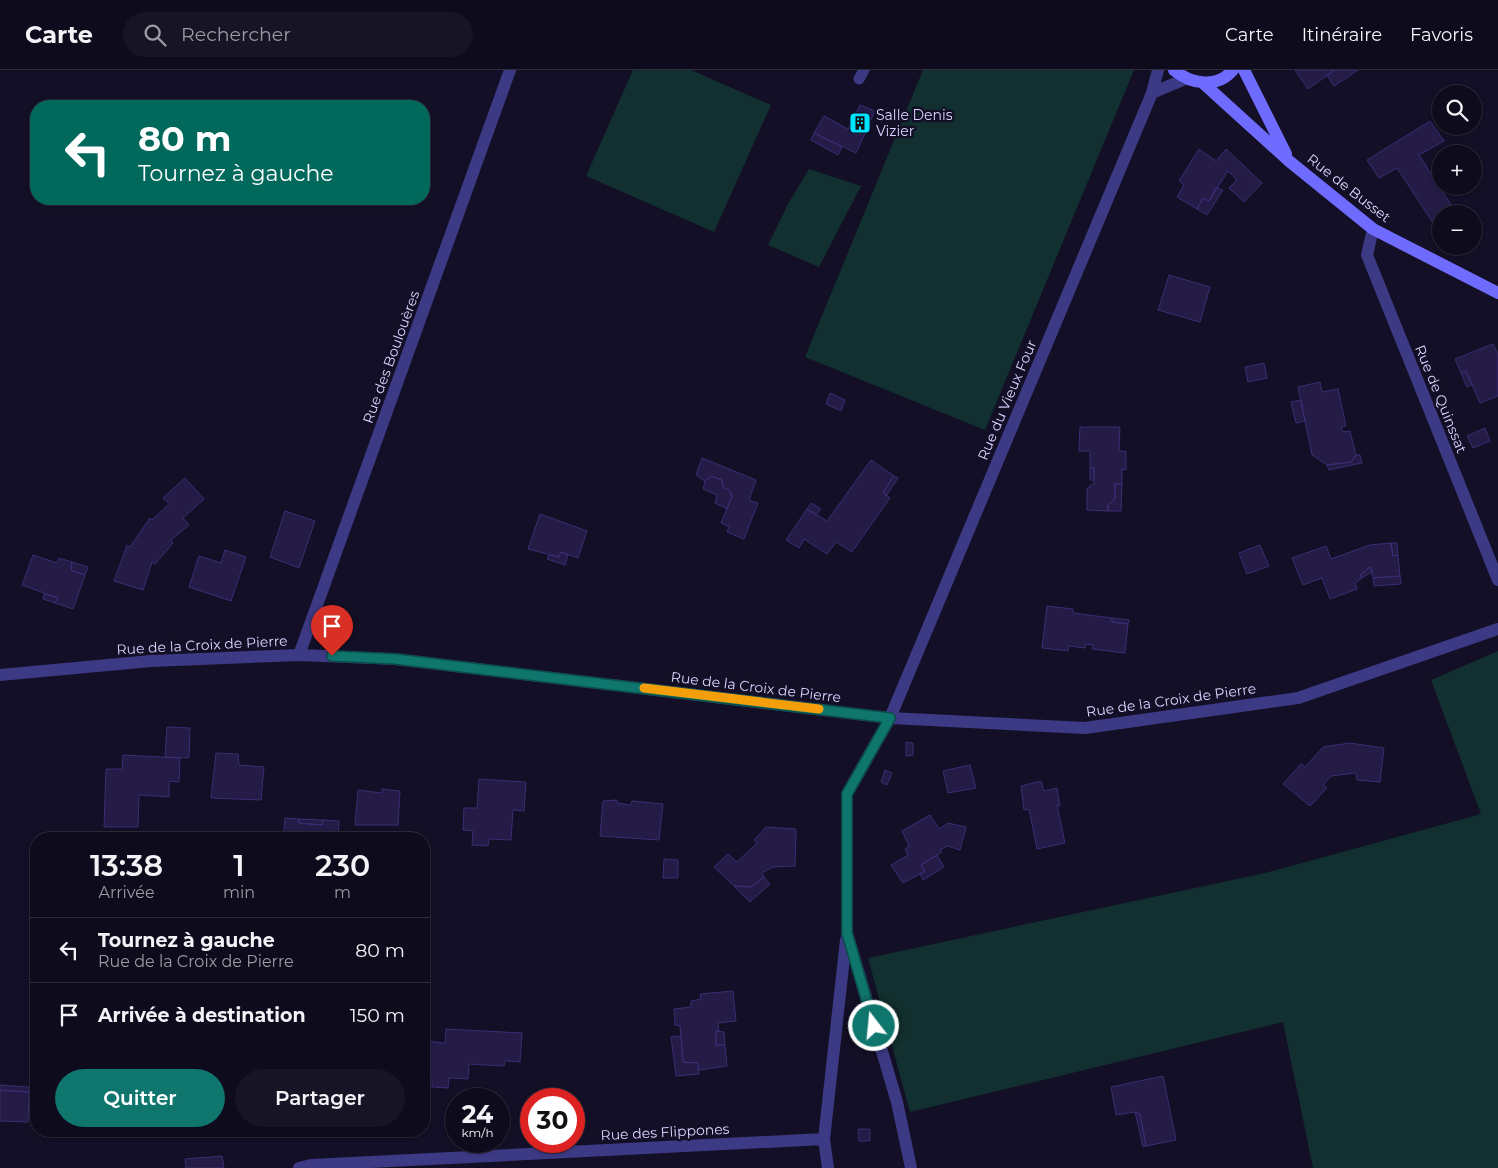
<!DOCTYPE html>
<html lang="fr">
<meta charset="utf-8">
<style>
:root{--surface:#0e0b1c;--page:#171425;--text:#f1f3f6;--muted:#9b9ba3;--line:#2e2b3b;--accent:#0f766e}
body{margin:0;font-family:Montserrat,sans-serif;background:var(--page);color:var(--text);height:100vh;display:flex;flex-direction:column;font-size:19px;white-space:nowrap}
*{box-sizing:border-box;margin:0}
p{font-size:16px;color:var(--muted)}
.icon{flex:none;width:28px;height:28px;fill:none;stroke:currentColor;stroke-width:2;stroke-linecap:round;stroke-linejoin:round}
.map{position:relative;flex:1;overflow:hidden}
.side{position:absolute;left:30px;top:762px;width:400px;height:305px;display:flex;flex-direction:column;background:var(--surface);border-radius:20px;box-shadow:0 1px 4px #0004,0 0 0 1px var(--line)}
.side>*{flex:none}
.guide{position:absolute;left:30px;top:30px;width:400px;height:105px;border-radius:20px;box-shadow:0 1px 4px #0004,0 0 0 1px var(--line);background:#00695c;color:#fff;overflow:hidden}
.controls{position:absolute;left:1432px;top:15px;display:grid;gap:10px}
.controls a{display:grid;place-items:center;width:50px;height:50px;border-radius:50%;background:var(--surface);box-shadow:0 1px 4px #0004,0 0 0 1px var(--line);font-size:25px}
.speed{position:absolute;left:445px;top:1018px;display:flex;gap:10px;font-size:25px;font-weight:700;text-align:center}
.speed>*{display:grid;place-content:center;width:65px;height:65px;border-radius:50%;background:var(--surface);box-shadow:0 1px 4px #0004,0 0 0 1px var(--line);line-height:1}
.speed small{font-size:12px;font-weight:400}
.speed .limit{border:8px solid #d22;background:#fff;color:#111}
.pin{position:absolute;display:grid;place-items:center;width:42px;height:42px;color:#fff;margin:-51px -21px;border-radius:50% 50% 50% 0;rotate:-45deg;box-shadow:0 0 5px #0007}
.pin .icon{rotate:45deg}
.me{position:absolute;width:55px;margin:-28px;rotate:344deg;stroke-linejoin:round;filter:drop-shadow(0 0 4px #0008)}
.turn{display:flex;align-items:center;gap:18px;height:105px;padding:0 25px;font-size:22px}
.turn .icon{width:65px;height:65px;stroke-width:2.5}
.turn b{display:block;font-size:35px;line-height:42px}
.eta{display:flex;justify-content:space-evenly;align-items:center;height:85px;text-align:center}
.eta b{font-size:30px;font-weight:600;line-height:35px}
.button{display:flex;gap:10px;margin-top:auto;padding:10px 25px}
.button a{flex:1;height:58px;border-radius:30px;background:var(--accent);color:#fff;font-size:20px;font-weight:600;line-height:58px;text-align:center}
.button a+a{background:var(--page);color:var(--text)}
ul{padding:0;list-style:none}
li{display:flex;align-items:center;gap:15px;height:65px;padding:0 25px;border-top:1px solid var(--line)}
li div{flex:1}
li b{display:block;font-size:19px}
li em{font-style:normal}
header{display:flex;align-items:center;gap:30px;box-sizing:border-box;height:70px;padding:0 25px;background:var(--surface);border-bottom:1px solid var(--line)}
header strong{font-size:24px}
nav{display:flex;gap:28px;margin-inline-start:auto;font-size:18px}
.search{width:350px;height:45px;background:var(--page);display:flex;align-items:center;gap:12px;box-sizing:border-box;padding:0 18px;border-radius:28px;color:var(--muted);font-size:19px}
.map>svg:first-child{display:block}
.green{fill:#12302f}
.building{fill:#241b47;stroke:#3b2d73}
.lines{fill:none;stroke-linecap:round;stroke-linejoin:round}
.lane{stroke:#3d3a85;stroke-width:11}
.street{stroke:#3d3a85;stroke-width:12}
.secondary{stroke:#6f6bff;stroke-width:12}
.route-casing{stroke:#0a4d48;stroke-width:12}
.route{stroke:#0f766e;stroke-width:9}
.slow{stroke:#f59e0b;stroke-width:9}
.labels{text-anchor:middle;dominant-baseline:central;stroke-width:5;stroke-linejoin:round;paint-order:stroke}
.poi-label{font-size:14px;fill:#d9d4ff;stroke:#130f26;text-anchor:start}
.street-label{font-size:14px;fill:#d9d4ff;stroke:#130f26}
</style>
<header>
<strong>Carte</strong>
<div class="search"><svg class="icon" aria-label="search" viewBox="0 0 24 24"><circle cx="10" cy="10" r="6"/><path d="M15 15l6 6"/></svg>Rechercher</div>
<nav><a>Carte</a><a>Itinéraire</a><a>Favoris</a></nav>
</header>
<div class="map">
<svg width="1498" height="1098" viewBox="0 0 1498 1098">
<rect width="100%" height="100%" fill="#130f26"/>
<path class="green" d="M633,0H691L771,35L714,162L586,106Z
M923,0H1134L985,360L805,287Z
M809,99L861,116L819,197L768,175L788,134Z
M1498,581V1098H1313L1283,952L910,1042L868,888L1265,803L1481,744L1431,610Z"/>
<path class="building" d="M1295,0H1335L1308,19Z
M1335,0H1358L1334,16L1327,5Z
M860,35L875,41L856,83L814,63L824,46L848,59Z
M1430,51L1444,71L1419,85L1457,144H1441V165L1397,98L1379,108L1367,90Z
M814,63L842,77L838,85L811,70Z
M1199,79L1216,91L1226,79L1262,113L1244,132L1229,118L1237,110L1228,101L1209,131L1203,128L1197,139L1177,127L1184,115L1179,111Z
M1216,117L1223,120L1207,145L1197,139L1203,128L1209,131Z
M1169,205L1210,217L1200,252L1158,240Z
M1493,274L1498,284V326L1480,333L1466,301L1461,303L1455,289Z
M1264,293L1267,308L1248,312L1245,297Z
M1466,301L1472,315L1467,317L1461,303Z
M1320,312L1322,322L1338,319L1346,356L1341,357L1343,362L1350,361L1356,385L1351,392L1327,395L1312,385L1298,317Z
M830,323L845,330L841,341L826,334Z
M1301,330L1305,351L1296,353L1291,332Z
M1080,357H1120L1119,381H1126V400L1122,399V414H1115V429L1108,435V441L1087,440V419L1094,413V398H1090V381H1079Z
M1485,358L1490,371L1473,378L1467,366Z
M1356,385H1360L1362,393L1329,400L1327,395L1351,392Z
M702,388L756,410L749,430L758,433L744,469L727,462L729,457L721,453L732,426L729,420L723,417L722,410L711,406L705,411L696,405Z
M871,390L894,406L883,422L890,428L852,482L836,472L827,484L804,469L799,478L786,470L807,439L827,451Z
M1090,398H1094V410H1090Z
M711,406L722,410L723,417L729,420L732,426L727,439L715,433L717,425L703,419L705,411Z
M894,406L898,408L886,426L883,422Z
M185,408L204,429L183,448L189,455L171,470L173,473L155,494L152,492L143,520L114,511L127,475L130,477L150,448L152,450L169,434L163,428Z
M1115,414H1122L1121,441H1108V435L1115,429Z
M811,433L821,439L816,445L807,439Z
M285,441L315,451L299,498L270,487Z
M540,444L587,461L578,488L561,482L559,487L528,479Z
M1391,473L1393,486L1398,485L1400,506L1373,508L1370,497L1360,505L1362,508L1355,513L1357,519L1330,529L1322,508L1303,515L1292,488L1326,476L1331,489L1370,475Z
M1391,473H1397L1398,485L1393,486Z
M1260,475L1269,496L1247,504L1239,483Z
M225,480L246,487L231,531L189,517L199,486L221,493Z
M561,482L568,485L565,495L547,489L549,485L559,487Z
M33,485L57,493L59,488L72,492L71,500L85,505L73,539L55,533L58,528L22,515Z
M72,492L88,497L85,505L71,500Z
M1370,497L1373,501L1362,508L1360,505Z
M1400,506L1401,514L1374,516L1373,508Z
M44,524L58,528L55,533L43,529Z
M1047,536L1073,539V543L1112,548V552L1128,554L1125,583L1092,579L1093,575L1085,574V578L1069,576L1068,581L1042,578Z
M1112,548L1129,550L1128,554L1112,552Z
M167,657L190,658L189,688L165,687Z
M906,672L913,673V685L906,686Z
M1350,673L1384,678L1380,712L1357,710L1356,703L1331,706L1323,715L1327,718L1310,736L1283,714L1301,694L1305,697L1323,677Z
M216,683L238,684L239,695L264,697L261,730L211,728Z
M123,685L180,688L179,712L169,711V727L139,725L138,757H104L106,699H122Z
M970,695L976,718L948,723L943,701Z
M885,700L892,703L887,715L881,712Z
M479,709L526,712L524,741L513,740L511,770L489,769L488,776L472,775L473,761L463,760L464,738H477Z
M1041,711L1044,721L1057,718L1060,736L1057,735L1065,773L1037,779L1029,739L1024,740L1021,716Z
M382,719L400,721L398,755H355L358,720L382,723Z
M617,730V733L631,735L632,731L663,734L659,770L600,766L603,731Z
M930,745L939,759L948,753L966,757L960,780L947,776L940,780L942,782L921,795L925,801L903,813L891,795L908,785L905,779L909,776L902,761Z
M285,748L299,749V753L322,755L323,750L339,751L338,769H283Z
M299,749L323,750L322,755L299,753Z
M766,757L796,759L795,796L773,797L762,803L764,807L751,817L734,816L714,797L728,784L737,792L757,773L754,770Z
M937,785L944,797L923,810L920,804L925,801L921,795Z
M664,789L678,790V808H663Z
M764,807L770,814L750,832L734,816L751,817Z
M733,921L736,951L718,953L719,962L716,961V975H725L727,996L699,1000L698,993L683,992L680,956L675,955L674,939L691,937V931L701,929L700,924Z
M446,959L522,963L520,992L505,991L504,996L469,994L468,1009L449,1008L448,1018L432,1017V1008L424,1007V971L445,973Z
M716,961L724,962L725,975H716Z
M681,966L683,992L698,993L699,1004L676,1006L671,967Z
M1163,1006L1176,1070L1146,1076L1140,1044L1135,1042L1116,1045L1111,1017Z
M0,1015L29,1017V1022L0,1020Z
M0,1020L29,1022L28,1052L0,1051Z
M1135,1042L1140,1044L1146,1076L1143,1077Z
M858,1059H870V1071H859Z
M222,1086L224,1098H186L185,1089Z"/>
<g class="lines">
<path class="lane" d="M859,9L864,0"/>
<path class="street" d="M1152,23L1185,9
M1373,159L1367,185L1498,510
M299,585L510,0
M0,605L151,591L299,585L395,589L890,648L1085,658L1298,628L1498,559
M299,1098L311,1095L824,1069
M828,1098L824,1069L846,870
M911,1098L897,1032L847,863V724L890,648L1152,23L1158,0"/>
<path class="secondary" d="M1174,0C1191,14 1217,19 1233,0
M1244,0L1286,84
M1203,13L1289,91L1373,159L1498,223"/>
</g>
<g class="lines">
<g class="route-casing">
<path id="route" d="M332,586L395,589L890,648L847,724V863L874,956"/>
</g>
<use href="#route" class="route"/>
<path class="slow" d="M644,618L819,639"/>
</g>
<defs>
<g id="building-square" transform="scale(1.125)"><rect x="-9" y="-9" width="18" height="18" rx="4" fill="#00e5ff" stroke="#130f26"/><path d="M-4-6H4V6H1V3H-1V6H-4ZM-2.5-4.3h1.7v1.8h-1.7ZM.8-4.3h1.7v1.8H.8ZM-2.5-1h1.7V.8h-1.7ZM.8-1h1.7V.8H.8Z" fill="#111"/></g>
</defs>
<g fill-rule="evenodd">
<use href="#building-square" x="860" y="53"/>
</g>
<g class="labels">
<g class="poi-label">
<text x="876" y="45">Salle Denis<tspan x="876" dy="16">Vizier</tspan></text>
</g>
<g class="street-label">
<text transform="translate(1349 118) rotate(38)">Rue de Busset</text>
<text transform="translate(391 287) rotate(-70)">Rue des Boulouères</text>
<text transform="translate(1441 329) rotate(68)">Rue de Quinssat</text>
<text transform="translate(1007 330) rotate(-67)">Rue du Vieux Four</text>
<text transform="translate(202 575) rotate(-3)">Rue de la Croix de Pierre</text>
<text transform="translate(756 617) rotate(7)">Rue de la Croix de Pierre</text>
<text transform="translate(1171 630) rotate(-8)">Rue de la Croix de Pierre</text>
<text transform="translate(665 1062) rotate(-3)">Rue des Flippones</text>
</g>
</g>
</svg>
<div class="controls">
<a><svg class="icon" aria-label="search" viewBox="0 0 24 24"><circle cx="10" cy="10" r="6"/><path d="M15 15l6 6"/></svg></a>
<a>+</a>
<a>−</a>
</div>
<div class="speed"><div>24<small>km/h</small></div><div class="limit">30</div></div>
<div class="pin" style="left:332px;top:586px;background:#d93025"><svg class="icon" aria-label="arrive" viewBox="0 0 24 24"><path d="M6 21V4h12l-3 4 3 4H6"/></svg></div>
<svg class="me" style="left:874px;top:956px" viewBox="-20 -20 40 40"><circle r="17" fill="#0f766e" stroke="#fff" stroke-width="3"/><path d="M0-11L8 9 0 5-8 9z" fill="#fff"/></svg>
<div class="guide">
<div class="turn"><svg class="icon" aria-label="left" viewBox="0 0 24 24"><path d="M17 20v-9H6M10 6l-5 5 5 5"/></svg><div><b>80 m</b>Tournez à gauche</div></div>
</div>
<section class="side">
<div class="eta">
<div><b>13:38</b><p>Arrivée</p></div>
<div><b>1</b><p>min</p></div>
<div><b>230</b><p>m</p></div>
</div>
<ul>
<li><svg class="icon" aria-label="left" viewBox="0 0 24 24"><path d="M17 20v-9H6M10 6l-5 5 5 5"/></svg><div><b>Tournez à gauche</b><p>Rue de la Croix de Pierre</p></div><em>80 m</em></li>
<li><svg class="icon" aria-label="arrive" viewBox="0 0 24 24"><path d="M6 21V4h12l-3 4 3 4H6"/></svg><div><b>Arrivée à destination</b></div><em>150 m</em></li>
</ul>
<div class="button"><a>Quitter</a><a>Partager</a></div>
</section>
</div>
